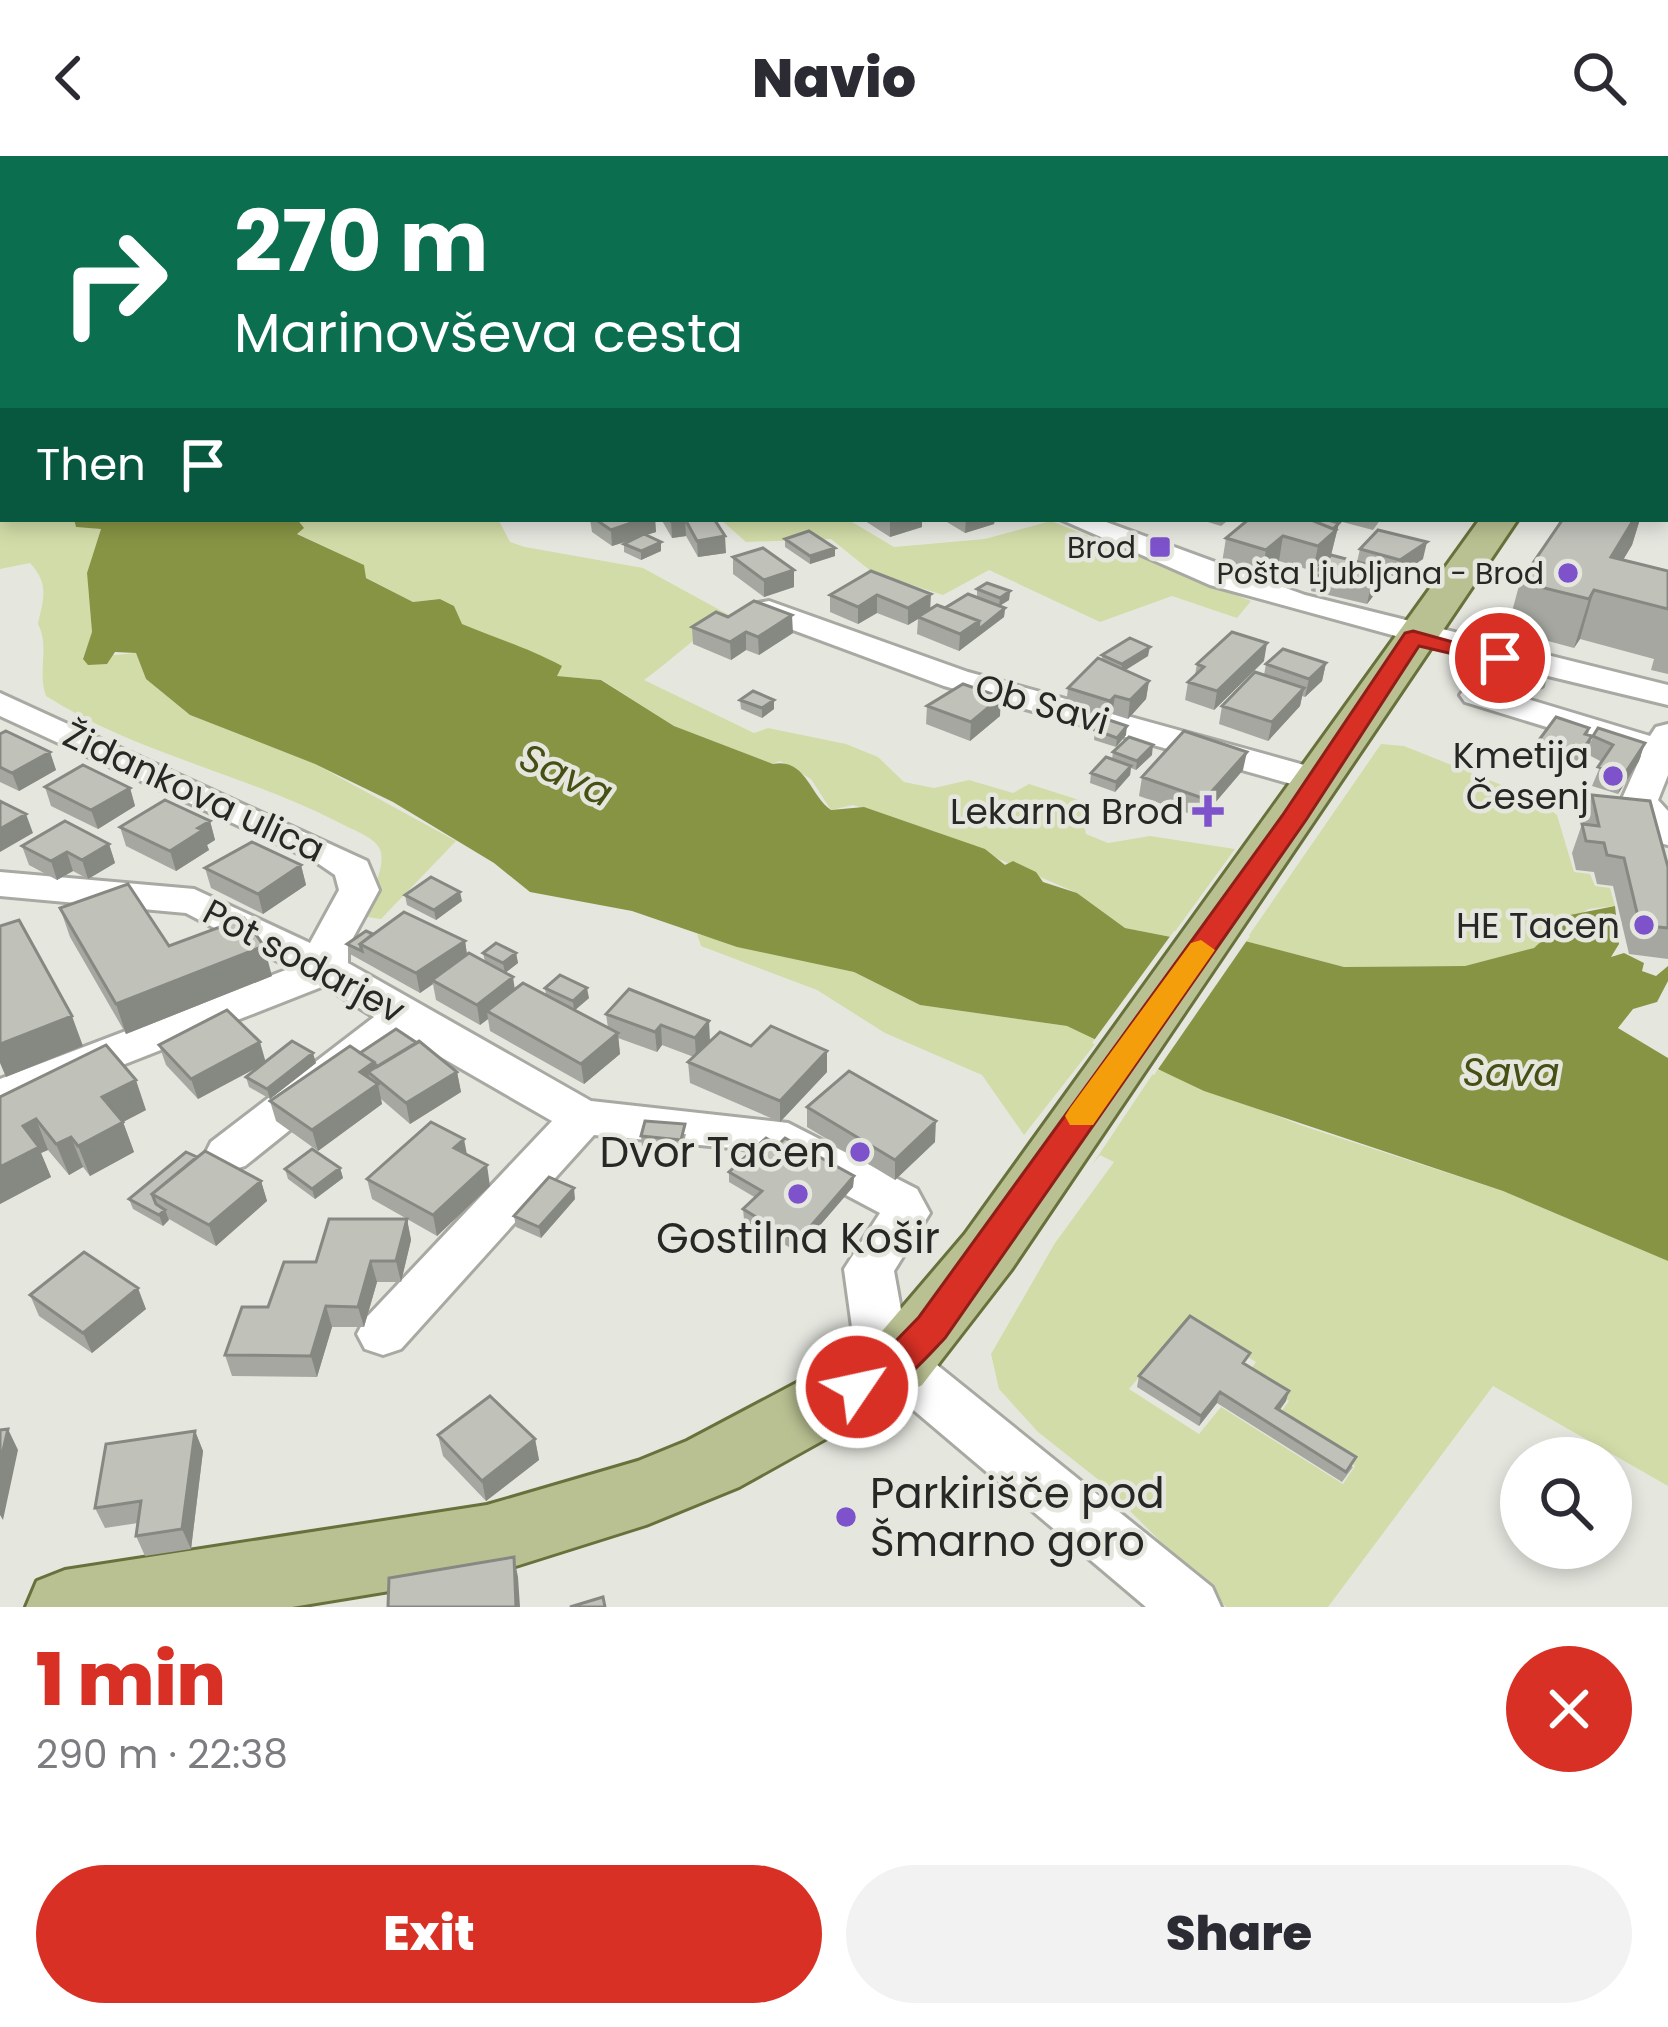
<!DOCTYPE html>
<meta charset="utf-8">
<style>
:root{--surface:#fff;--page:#f2f2f3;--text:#2b2b33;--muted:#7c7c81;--accent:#d93025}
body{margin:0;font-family:Poppins,sans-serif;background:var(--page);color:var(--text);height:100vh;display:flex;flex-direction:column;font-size:45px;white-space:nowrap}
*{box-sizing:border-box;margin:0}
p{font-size:39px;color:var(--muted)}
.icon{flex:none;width:66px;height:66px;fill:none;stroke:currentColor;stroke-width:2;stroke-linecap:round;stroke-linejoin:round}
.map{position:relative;height:1451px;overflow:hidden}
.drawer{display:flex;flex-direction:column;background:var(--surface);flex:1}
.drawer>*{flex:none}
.top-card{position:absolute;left:0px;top:0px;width:1668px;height:366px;box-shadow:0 6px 18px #0003;background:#0b6e4f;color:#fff;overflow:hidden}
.controls{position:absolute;left:1500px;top:1281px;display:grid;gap:24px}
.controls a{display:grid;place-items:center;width:132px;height:132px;border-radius:50%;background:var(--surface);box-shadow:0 6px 18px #0003;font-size:60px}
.pin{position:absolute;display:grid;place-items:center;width:102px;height:102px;color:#fff;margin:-51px;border:6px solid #fff;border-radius:50%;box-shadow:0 3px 12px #0007}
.me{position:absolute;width:132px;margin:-66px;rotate:56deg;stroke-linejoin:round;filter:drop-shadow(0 0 9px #0008)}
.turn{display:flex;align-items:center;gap:42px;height:252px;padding:0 36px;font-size:54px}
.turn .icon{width:156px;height:156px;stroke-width:2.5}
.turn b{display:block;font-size:84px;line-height:102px}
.then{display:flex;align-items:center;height:114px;padding:0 36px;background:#0003;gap:24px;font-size:45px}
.round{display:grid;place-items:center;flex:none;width:126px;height:126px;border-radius:63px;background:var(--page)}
.head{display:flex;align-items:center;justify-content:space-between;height:204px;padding:0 36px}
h1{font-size:72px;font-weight:800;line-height:90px;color:var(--accent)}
.cta{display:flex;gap:24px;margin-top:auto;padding:24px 36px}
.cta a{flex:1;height:138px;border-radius:72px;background:var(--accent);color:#fff;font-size:48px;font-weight:800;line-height:138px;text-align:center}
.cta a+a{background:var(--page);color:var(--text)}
header{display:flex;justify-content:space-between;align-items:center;height:156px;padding:0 36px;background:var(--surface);font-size:54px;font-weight:800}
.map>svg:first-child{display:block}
.green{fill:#d2dca8;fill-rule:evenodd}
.water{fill:#879444}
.pier{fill:#e5e7df}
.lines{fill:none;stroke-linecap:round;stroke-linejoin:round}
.minor-casing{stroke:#a8a9a2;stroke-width:6}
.major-casing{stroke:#68713c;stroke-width:6}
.minor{fill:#fff;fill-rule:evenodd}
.major{fill:#b9c192;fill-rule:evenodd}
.wall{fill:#a5a7a0}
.shaded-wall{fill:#868882}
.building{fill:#c0c2ba;stroke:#868882;stroke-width:3}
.route{fill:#d93025;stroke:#8d1f18;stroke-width:3}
.slow{fill:#f59e0b}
.poi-dot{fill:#7e52cb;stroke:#e5e7df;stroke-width:4.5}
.labels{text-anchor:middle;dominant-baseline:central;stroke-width:9;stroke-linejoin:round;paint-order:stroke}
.far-poi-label{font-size:30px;fill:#272825;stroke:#e5e7df;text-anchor:end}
.street-label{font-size:36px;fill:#272825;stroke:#e5e7df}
.poi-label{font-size:36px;fill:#272825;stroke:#e5e7df;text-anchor:end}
.water-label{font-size:39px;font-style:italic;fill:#474f14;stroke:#e5e7df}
.near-poi-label{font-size:42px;fill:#272825;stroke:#e5e7df;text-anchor:end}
</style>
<header><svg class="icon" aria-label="back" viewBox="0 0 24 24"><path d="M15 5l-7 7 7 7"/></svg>Navio<svg class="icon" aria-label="search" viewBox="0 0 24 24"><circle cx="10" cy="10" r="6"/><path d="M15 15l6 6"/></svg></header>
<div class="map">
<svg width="1668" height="1451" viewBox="0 0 1668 1451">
<rect width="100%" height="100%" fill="#e5e7df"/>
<path class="green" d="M0,274L3,363H74L77,371L101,373L87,417L92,477L83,502L136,497L146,523L190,559L315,608L456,685L381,763L361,760C368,744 390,706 378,690C370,679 350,673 338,666C244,618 135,597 46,540C37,516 50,491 38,468C43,443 50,429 30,407L0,413Z
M297,363H498L510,386L525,391L643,412L729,459C697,479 674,502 644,524L754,577L768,572L846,588L878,601L904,626L934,632L969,624L1013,637L1029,628L1079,644L1086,678L1108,687L1150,680L1235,693L1171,781L1125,772L1077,737L936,676L853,649L831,654L811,623L780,605L773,608L674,570L602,524L556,520L561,511L461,468L454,450L440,443L413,446L365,421L364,409L296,377L303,372Z
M720,363H847L894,391L985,383L1051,365L1251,445L1237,462L1172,440L1100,466L989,414L943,439L872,416L831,383L746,386Z
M1381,588L1404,590L1534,642L1557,659L1574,716L1590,718L1595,730L1610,732L1615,750L1588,753L1535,792L1465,810L1344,811L1245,785Z
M697,778L854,816L920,849L1067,870L1099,883L1024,979L982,919L885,877L817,834L701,790Z
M1156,913L1303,970L1503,1035L1668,1105V1330L1493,1230L1328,1451H1226L1100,1325L1038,1276L999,1233L991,1198L1055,1087L1114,1006L1100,999L1092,1009ZM1188,1165L1256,1206L1247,1218L1289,1245L1277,1261L1355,1310L1343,1328L1221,1251L1199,1278L1129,1233Z"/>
<path class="water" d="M297,363L304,372L297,378L364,409L366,422L413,446L440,443L454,450L462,468C497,483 527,491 562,510L557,520L601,524L674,570L773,608C805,601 810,639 831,654L864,651L985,693L1005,709L1013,705L1036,716L1043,726L1077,737L1125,772L1171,781L1245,785L1344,811L1465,810L1534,792L1570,759L1615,750L1619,788L1611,801L1624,797L1644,807L1642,815L1656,820L1668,810V825L1657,846L1633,853L1618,872L1668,902V1105L1503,1035L1204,935L1067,870L920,849L854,816L737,791L632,755L530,736L494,707L393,646L315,608L190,559L146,523L136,497L115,496L107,508L88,509L83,503L92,476L87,417L101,373L76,371L74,363Z"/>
<path class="pier" d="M1174,775L1250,780L1154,919L1092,887Z"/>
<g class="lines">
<g class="minor-casing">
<path id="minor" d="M0,0H17L19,3L3,6Z
M83,0H124L81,3Z
M292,0H322L324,3H294Z
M366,0H407L364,3Z
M553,0H573L575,3H555Z
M637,0H675L635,3Z
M717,0H739L741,3H719Z
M1123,0H1158L1160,3H1125Z
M1249,0H1275L1277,3H1251Z
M1496,0H1531L1533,3H1498Z
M1556,0H1576L1554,3Z
M1665,180L1668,181V195L1665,194Z
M1060,363H1098L1305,439L1668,529V549L1544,519L1542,530L1530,533L1502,526L1497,534L1650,580L1656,571L1668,568V619L1658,644L1668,655V689L1655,686L1621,645L1641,600L1465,546L1460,539L1487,505L1210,429Z
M769,445L968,516L1333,617L1338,625L1320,636L944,530L758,461L753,454L758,447Z
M0,537L367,705L379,734L348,791V807L591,945L788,967L917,1033L930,1057L894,1115L904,1170L916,1192L1212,1431L1221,1451H1146L878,1224L852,1171L844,1113L880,1057L763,995L594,979L401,1193L383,1199L365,1193L357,1178L365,1163L552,965L406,881L245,1010L228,1015L211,1010L205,998L211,986L374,861L324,830L0,957V923L291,812L186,757L0,740V716L194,733L310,787L339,734L335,719L313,704L0,560Z"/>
</g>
<g class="major-casing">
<path id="major" d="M1668,134V155L1665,156V135Z
M1480,363H1518L1011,1114L922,1229L739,1331L646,1369L487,1419L292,1451H26L37,1425L65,1414L487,1349L638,1305L687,1285L872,1187L965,1078Z"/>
</g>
<use href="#minor" class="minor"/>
<use href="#major" class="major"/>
</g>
<path class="wall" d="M157,0H198L193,2L198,3H160Z
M264,0H304V3H265Z
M320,0H389V3H333Z
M443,0H479L470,3H449L443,2Z
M878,0H964V3H872Z
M1183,0H1221L1216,3Z
M1621,0H1668V24L1665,23V3H1640Z
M1668,196V282L1665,286V200Z
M590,363H655L656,376L645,379L661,386V395L641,404L624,396V388L632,384L612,390L592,376Z
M661,363H714L726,397L698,401L686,380L672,382Z
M862,363H922V371L890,381Z
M942,363H995L994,368L965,377Z
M1198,363H1230L1221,370Z
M1331,363H1381L1373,374Z
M1563,363H1640L1632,389L1623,404L1668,415V518L1651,514L1654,503L1580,483L1574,492L1507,474L1520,426Z
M1339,367L1331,399L1357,406L1360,393L1423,403L1396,421L1384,417L1381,430L1367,448L1311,435L1314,418L1328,401L1313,415L1279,405L1262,419L1222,407L1226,382Z
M785,383L835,400L810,408L785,391Z
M733,401L794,414V431L764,441L733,418Z
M871,415L930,453L945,452L977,441V433L1010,435L1009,444L1000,450L1005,452L1004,461L959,495L917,478L918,463L908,469L877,457L858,468L830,456V439Z
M728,461L793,477L759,499L746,494L731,504L693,488L692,471Z
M1102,499L1148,500L1125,514L1149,525L1146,543L1128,563L1112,558L1107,563L1066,550L1068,532L1102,504Z
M1264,505L1214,554L1185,544L1188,526L1195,519L1197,508Z
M1326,507L1322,525L1305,541L1302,540L1300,550L1268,585L1219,568L1222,550L1264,519L1266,508Z
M740,544L774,553L762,562L741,553Z
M927,550L1000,560L970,585L926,568Z
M1589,572L1586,599L1577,611L1568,608L1561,617L1530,607L1536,588Z
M1598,572L1639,605L1618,638L1592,630L1602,606L1587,598L1593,580Z
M1095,574L1126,579L1116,591L1094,584Z
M0,578L50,596L56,614L19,635L0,626Z
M1113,596L1152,599L1136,614L1131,612L1130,619L1115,636L1090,627L1091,617L1112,603Z
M1243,614L1202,662L1139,640L1142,621Z
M45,631L130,632L135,650L98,673L51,650Z
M1592,639L1668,711V803L1629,798L1613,730L1597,728L1594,716L1576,714L1572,697Z
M210,665L215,684L207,689L209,694L176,715L126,690L120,671Z
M109,688L115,707L88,723L73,715L57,724L29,709L22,690Z
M301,709L306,729L263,758L211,732L205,712Z
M405,739L462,745L436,764L407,749Z
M60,752L169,790L272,820L126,878L70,781Z
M373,778L465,785L467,799L485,806L483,797H516L518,807L505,817L515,833L546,839L545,832L589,842L575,854L608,872L606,858L629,833L710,885L751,890L827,895V916L780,966L690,927L688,906L694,901L662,889L657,896L618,882L620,898L584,928L490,875L488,863L480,869L436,844L433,828L420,837L350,798L347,788Z
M159,889L265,905L316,907L270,943L249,931L246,921L259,910L198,943L166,909Z
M360,897L457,916L461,936L410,968L381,943L382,948L318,995L276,965L270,945Z
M0,941L146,954L123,966L134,996L90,1020L83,1011L69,1019L48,994L41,997L51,1021L0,1048Z
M807,951L935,986L895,1024L807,971Z
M686,978L682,994L642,991L641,980Z
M778,989L854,1020L853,1031L797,1096L744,1064L743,1053L756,1042L729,1026V1016Z
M467,999L490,1030L437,1080L372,1043L367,1023Z
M197,1001L261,1025L267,1045L216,1090L169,1063L163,1070L133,1053L129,1043Z
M340,1012L343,1022L315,1043L288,1023L285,1013Z
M575,1043L541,1082L516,1071L514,1060Z
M407,1063L411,1084L401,1126H377L364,1171H332L317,1221L232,1220L225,1199L268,1151L316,1106Z
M30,1139L146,1153L92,1197L39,1160Z
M1247,1209L1286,1245L1280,1254L1353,1311L1342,1326L1217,1247L1199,1270L1137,1231L1139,1220Z
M195,1275L203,1295L191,1393L145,1400L136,1380L138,1367L105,1372L95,1352Z
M438,1279L535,1283L539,1304L486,1345L443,1300Z"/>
<path class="shaded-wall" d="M284,0H304V3H284Z
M643,363H655L656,376L612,390L611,374Z
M685,363L686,380L672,382L671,365Z
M895,363H922V371L890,381V365Z
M966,363H995L994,368L965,377Z
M1634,363H1640L1632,389L1603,437L1611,401Z
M1339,367L1331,399L1313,415L1318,390Z
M725,380L726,397L698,401L697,385Z
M1283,380L1279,405L1262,419L1266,394Z
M661,386V395L641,404V395Z
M1427,386L1423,403L1396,421L1400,404Z
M835,392V400L810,408V400Z
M1385,413L1381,430L1367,448L1371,430Z
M794,414V431L764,441V424Z
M1594,434L1580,483L1574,492L1589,443Z
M1010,435L1009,444L999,450L1000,442Z
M931,438L930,456L918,461V463L908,469V452Z
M877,439V457L858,468V451Z
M1005,452L1004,461L959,495L960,478Z
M792,459L793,477L759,499L758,481Z
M746,476V494L731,504L730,486Z
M1267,487L1264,505L1214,554L1217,535Z
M1150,491L1148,500L1121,517L1122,508Z
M1326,507L1322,525L1305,541L1309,523Z
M1149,525L1146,543L1128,563L1130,544Z
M1304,532L1300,550L1268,585L1272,566Z
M1115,540L1112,558L1107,563L1110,545Z
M1001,541L1000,560L970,585L971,566Z
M774,544V553L762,562V552Z
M1127,570L1126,579L1116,591L1117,582Z
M1592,580L1586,599L1577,611L1583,593Z
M1645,587L1639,605L1618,638L1624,619Z
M1153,589L1152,599L1136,614L1137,605Z
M1574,589L1568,608L1561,617L1567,599Z
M50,596L56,614L19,635L12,617Z
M1247,596L1243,614L1202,662L1205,643Z
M1131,610L1130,619L1115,636L1116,626Z
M130,632L135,650L98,673L91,654Z
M26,658L33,677L0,696V673Z
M210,665L215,684L207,689L209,694L176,715L170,695L198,672Z
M109,688L115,707L88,723L82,704Z
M67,696L73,715L57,724L51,705Z
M301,709L306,729L263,758L258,738Z
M460,736L462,745L436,764L434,754Z
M465,785L468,805L432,824L433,828L420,837L416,817Z
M264,790L272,820L126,878L116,848Z
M516,797L518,807L505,817L503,807Z
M513,821L516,841L487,855L488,863L480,869L477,849Z
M587,832L589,842L574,855L573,845Z
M72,860L83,890L6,921L0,907V888Z
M709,865L710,885L696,902L695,882Z
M661,869L662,889L657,896L655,876Z
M618,877L620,898L584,928L581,908Z
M260,886L266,907L198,943L191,923Z
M827,895V916L780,966V945Z
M313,897L316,907L270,943L267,933Z
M374,906L379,924L368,916L372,931L360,916Z
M457,916L461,936L410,968L406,947Z
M136,924L146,954L123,966L134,996L90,1020L78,990L102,941Z
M378,928L382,948L318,995L312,974Z
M36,963L48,994L41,997L51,1021L0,1048V1011L23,970Z
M936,965L935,986L895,1024V1004Z
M71,981L83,1011L69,1019L56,988Z
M464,983L468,1004L454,992Z
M487,1009L490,1030L437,1080L433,1059Z
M340,1012L343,1022L315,1043L312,1033Z
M854,1020L853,1031L797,1096V1086Z
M261,1025L267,1045L216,1090L209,1069Z
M574,1032L575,1043L541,1082L539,1071Z
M165,1054L169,1064L163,1070L159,1059Z
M407,1063L411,1084L401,1126L396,1105Z
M371,1105L377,1126L364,1171L358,1151Z
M138,1132L146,1153L92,1197L83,1177Z
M326,1150L332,1171L317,1221L311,1200Z
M1289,1235L1286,1245L1273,1262L1276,1252Z
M1220,1236L1217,1247L1199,1270L1201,1260Z
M8,1273L18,1294L3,1364L0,1359V1307Z
M195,1275L203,1295L191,1393L182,1373Z
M535,1283L539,1304L486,1345L482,1325Z
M514,1401L518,1421L520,1451H516Z"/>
<path class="building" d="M144,0L134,3L108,1L110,0Z
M349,0H387L378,3L345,1Z
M429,0L420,3L396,1L398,0Z
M628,0H642L646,3L615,2Z
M878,0H906L900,3H872Z
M930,0H958L951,3Z
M1582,0H1600L1597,3L1571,1Z
M1665,221L1668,222V247H1665Z
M595,363H643L611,374Z
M670,363H714L725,380L697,385L685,363L671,365Z
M1249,363H1309L1336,374L1318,390L1283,380L1266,394L1226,382Z
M1309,363H1324L1339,367L1333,373Z
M1563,363H1634L1611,401L1668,415V453L1594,434L1589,443L1520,426Z
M1378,374L1427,386L1400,404L1360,393Z
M809,375L835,392L810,400L785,383Z
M644,378L661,386L641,395L624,388Z
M763,392L794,414L764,424L733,401Z
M1331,399L1385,413L1371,430L1314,418Z
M871,415L931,438L908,452L877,439L858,451L830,439Z
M987,427L1010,435L1000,442L977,433Z
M968,438L1005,452L978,474L979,465L945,452Z
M754,445L792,459L758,481L746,476L730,486L692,471L716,456L728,461Z
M937,449L979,465L960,478L918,461Z
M1232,476L1267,487L1217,535L1188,526L1204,511L1197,508Z
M1130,482L1150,491L1122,508L1102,499Z
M1283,493L1326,507L1309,523L1266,508Z
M1098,502L1149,525L1130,544L1115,540L1110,545L1068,532Z
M1255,516L1304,532L1272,566L1222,550Z
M963,528L1001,541L971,566L927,550Z
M753,535L774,544L762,552L740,544Z
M1556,561L1589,572L1585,578L1592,580L1583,593L1574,589L1567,599L1536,588Z
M1106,563L1127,570L1117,582L1095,574Z
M1598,572L1645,587L1624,619L1598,611L1613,589L1593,580Z
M6,575L50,596L12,617L0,611V578Z
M1184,575L1247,596L1205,643L1142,621Z
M1129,581L1153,589L1137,605L1113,596Z
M1106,601L1131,610L1116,626L1091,617Z
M83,609L130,632L91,654L45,631Z
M1592,639L1650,645L1668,711V772L1640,769L1624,702L1607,699L1604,687L1586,685L1582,668L1599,670Z
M165,644L210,665L198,672L203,674L170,695L120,671Z
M0,645L26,658L0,673Z
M65,665L109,688L82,704L67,696L51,705L22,690Z
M252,686L301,709L258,738L205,712Z
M431,721L460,736L434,754L405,739Z
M128,728L169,790L244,762L264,790L116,848L60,752Z
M404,756L465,785L416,817L360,788Z
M19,764L72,860L0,888V770Z
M366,775L373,778L360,788L362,795L347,788Z
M496,787L516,797L503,807L483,797Z
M469,797L513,821L477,849L432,824Z
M560,819L587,832L573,845L545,832Z
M523,827L618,877L581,908L487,855Z
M629,833L709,865L695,882L661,869L655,876L606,858Z
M227,854L260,886L191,923L159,889Z
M771,870L827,895L780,945L688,906L720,876L751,890Z
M396,873L417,887L377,911L374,906L360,897Z
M292,885L313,897L267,933L246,921Z
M419,885L457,916L406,947L368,916Z
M106,889L136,924L102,941L123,966L78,990L71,981L56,988L36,963L23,970L39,991L0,1011V941Z
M350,890L374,906L360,916L378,928L312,974L270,945Z
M849,915L936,965L895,1004L807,951Z
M645,965L685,968L681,984L641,980Z
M431,966L464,983L454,992L487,1009L433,1059L367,1023Z
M766,982L778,989L785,982L854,1020L797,1086L743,1053L762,1035L729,1016Z
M312,993L340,1012L312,1033L285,1013Z
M205,995L261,1025L209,1069L152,1038Z
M186,996L197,1001L152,1038L156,1048L165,1054L159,1059L129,1043Z
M549,1021L574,1032L539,1071L514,1060Z
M329,1063H407L396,1105H371L358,1151L326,1150L311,1200L225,1199L242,1151H268L284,1106H316Z
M84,1096L138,1132L83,1177L30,1139Z
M1190,1160L1250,1197L1243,1207L1289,1235L1276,1252L1356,1301L1346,1316L1220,1236L1201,1260L1139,1220Z
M490,1240L535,1283L482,1325L438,1279Z
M8,1273L0,1307V1274Z
M195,1275L182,1373L136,1380L141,1345L95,1352L106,1288Z
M514,1401L516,1451H388L389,1422Z
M603,1441L605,1451H570Z"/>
<path class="route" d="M1413,475L1511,502L1500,509L1419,490L1306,664L945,1182C921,1207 881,1256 844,1242L838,1231L844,1220L884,1197L919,1161L1282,660L1405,477Z"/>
<path class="slow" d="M1201,784L1215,794L1093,969H1070L1065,960L1070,952L1191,787Z"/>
<g class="poi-dot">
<rect x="1148" y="379" width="24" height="24" rx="6"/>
<circle cx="1568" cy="417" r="12"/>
<circle cx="1613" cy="620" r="12"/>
<path d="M1202 637h12v12h12v12h-12v12h-12v-12h-12v-12h12z"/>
<circle cx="1644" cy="769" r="12"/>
<circle cx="860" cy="996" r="12"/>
<circle cx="798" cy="1038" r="12"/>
<circle cx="846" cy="1361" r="12"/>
</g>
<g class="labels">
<g class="far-poi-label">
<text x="1136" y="391">Brod</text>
<text x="1544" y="417">Pošta Ljubljana - Brod</text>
</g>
<g class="street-label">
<text transform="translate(1042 548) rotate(16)">Ob Savi</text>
<text transform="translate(194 636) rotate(25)">Židankova ulica</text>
<text transform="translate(304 805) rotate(28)">Pot sodarjev</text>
</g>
<g class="poi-label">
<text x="1589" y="599">Kmetija<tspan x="1589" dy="41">Česenj</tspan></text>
<text x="1184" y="655">Lekarna Brod</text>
<text x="1620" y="769">HE Tacen</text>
</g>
<g class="water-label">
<text transform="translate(566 619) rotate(25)">Sava</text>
<text x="1511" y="916">Sava</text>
</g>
<g class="near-poi-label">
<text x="836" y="996">Dvor Tacen</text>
<text x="798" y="1082" text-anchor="middle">Gostilna Košir</text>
<text x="870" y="1337" text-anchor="start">Parkirišče pod<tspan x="870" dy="48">Šmarno goro</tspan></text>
</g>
</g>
</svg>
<div class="controls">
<a><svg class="icon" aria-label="search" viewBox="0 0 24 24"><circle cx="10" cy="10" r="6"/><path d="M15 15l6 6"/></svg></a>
</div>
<div class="pin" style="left:1500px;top:502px;background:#d93025"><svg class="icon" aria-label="arrive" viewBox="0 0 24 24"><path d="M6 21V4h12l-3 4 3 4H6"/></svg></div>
<svg class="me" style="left:857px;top:1231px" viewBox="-20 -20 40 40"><circle r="17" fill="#d93025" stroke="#fff" stroke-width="3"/><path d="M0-11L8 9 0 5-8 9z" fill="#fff"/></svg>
<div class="top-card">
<div class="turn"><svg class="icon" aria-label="right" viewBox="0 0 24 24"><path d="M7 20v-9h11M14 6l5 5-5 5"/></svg><div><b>270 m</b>Marinovševa cesta</div></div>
<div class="then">Then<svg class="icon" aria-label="arrive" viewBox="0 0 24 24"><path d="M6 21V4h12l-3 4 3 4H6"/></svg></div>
</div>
</div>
<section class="drawer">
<div class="head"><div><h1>1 min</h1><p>290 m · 22:38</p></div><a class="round" style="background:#d93025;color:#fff"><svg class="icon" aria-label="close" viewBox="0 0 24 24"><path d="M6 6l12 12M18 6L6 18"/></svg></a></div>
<div class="cta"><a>Exit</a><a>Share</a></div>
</section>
